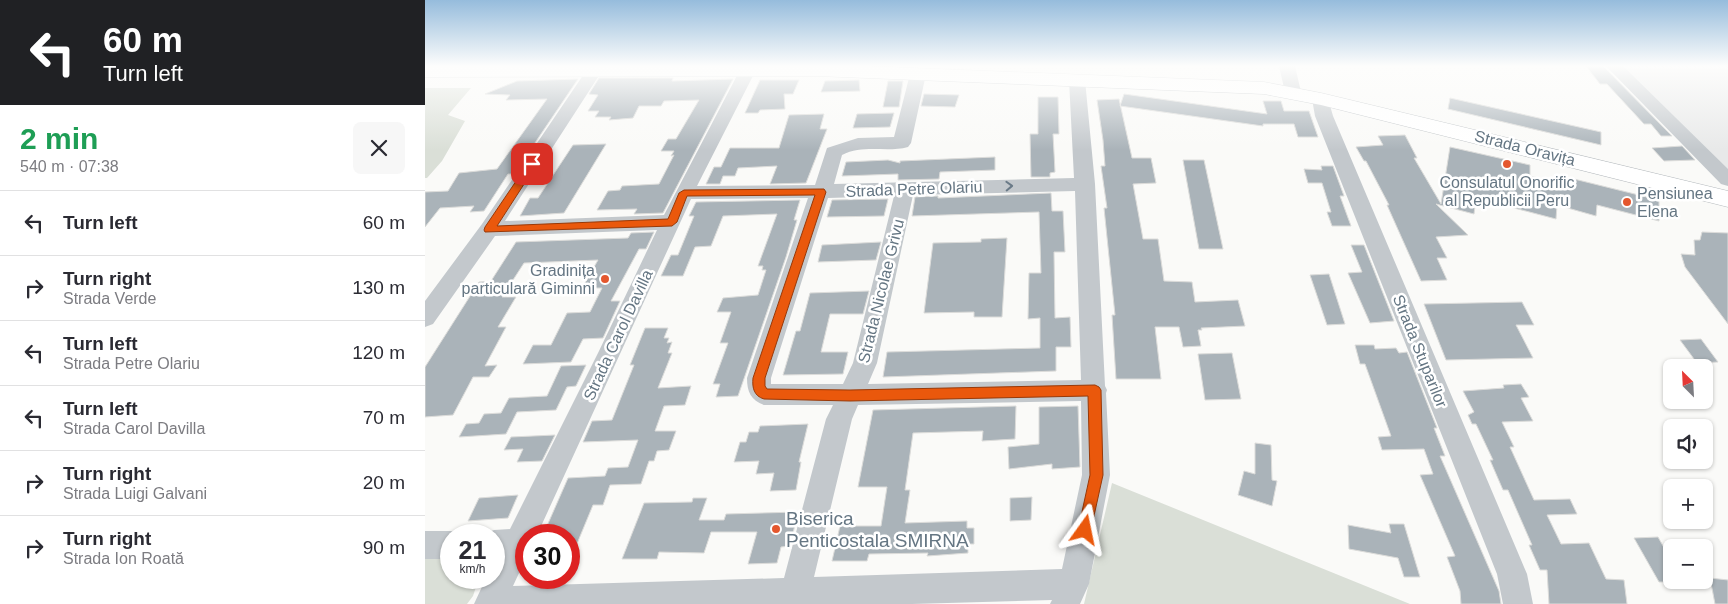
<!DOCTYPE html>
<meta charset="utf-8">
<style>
:root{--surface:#fff;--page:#f7f7f7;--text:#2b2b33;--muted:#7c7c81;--line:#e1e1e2}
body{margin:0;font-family:Arial,sans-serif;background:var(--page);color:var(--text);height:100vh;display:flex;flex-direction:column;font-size:19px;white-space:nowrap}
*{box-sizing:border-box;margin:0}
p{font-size:16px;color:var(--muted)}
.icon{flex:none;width:28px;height:28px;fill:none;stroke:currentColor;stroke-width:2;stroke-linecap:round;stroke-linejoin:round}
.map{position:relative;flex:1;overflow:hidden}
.side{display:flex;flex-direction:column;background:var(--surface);width:425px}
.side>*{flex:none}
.banner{background:#202124;color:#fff;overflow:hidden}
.needle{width:32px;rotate:336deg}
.tools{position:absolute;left:1238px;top:359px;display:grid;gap:10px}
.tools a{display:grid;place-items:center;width:50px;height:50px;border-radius:8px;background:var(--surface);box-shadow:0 1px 4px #0004;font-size:25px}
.speed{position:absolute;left:15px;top:524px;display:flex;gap:10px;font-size:25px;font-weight:700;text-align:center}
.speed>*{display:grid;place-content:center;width:65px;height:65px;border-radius:50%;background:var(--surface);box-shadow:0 1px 4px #0004;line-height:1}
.speed small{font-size:12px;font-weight:400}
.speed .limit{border:8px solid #d22;background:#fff;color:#111}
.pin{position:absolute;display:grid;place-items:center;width:42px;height:42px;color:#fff;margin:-21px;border-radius:10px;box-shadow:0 2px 8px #0006}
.me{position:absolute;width:55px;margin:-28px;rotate:12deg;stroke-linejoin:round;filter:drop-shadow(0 0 4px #0008)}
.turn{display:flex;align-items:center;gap:18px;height:105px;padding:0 20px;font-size:22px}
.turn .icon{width:65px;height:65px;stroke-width:2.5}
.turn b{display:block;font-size:35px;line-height:42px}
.round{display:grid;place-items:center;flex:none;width:52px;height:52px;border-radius:8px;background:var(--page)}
.headline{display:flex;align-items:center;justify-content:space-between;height:85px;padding:0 20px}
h1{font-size:30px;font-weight:700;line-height:38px;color:#1e9e55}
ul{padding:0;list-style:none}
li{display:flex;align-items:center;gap:15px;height:65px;padding:0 20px;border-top:1px solid var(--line)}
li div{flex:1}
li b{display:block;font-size:19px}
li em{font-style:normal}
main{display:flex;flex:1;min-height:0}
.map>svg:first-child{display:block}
.built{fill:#e8e9e9}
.green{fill:#dadfd7}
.building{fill:#aab3b9;stroke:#dcdcda}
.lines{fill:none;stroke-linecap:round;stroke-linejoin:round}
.major-casing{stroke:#b5babe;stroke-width:1}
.minor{fill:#c3c8cc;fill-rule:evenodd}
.major{fill:#fff;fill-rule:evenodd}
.oneway{stroke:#6a7a87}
.route{fill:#ea580c;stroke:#983908}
.poi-dot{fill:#e4572e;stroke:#fff;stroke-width:2}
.labels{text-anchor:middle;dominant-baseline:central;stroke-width:5;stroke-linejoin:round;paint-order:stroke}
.street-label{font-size:16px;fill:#657683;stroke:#fff}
.poi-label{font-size:16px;fill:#657683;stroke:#fff}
.near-poi-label{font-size:19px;fill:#657683;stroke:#fff;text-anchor:start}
</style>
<main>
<section class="side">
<div class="banner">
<div class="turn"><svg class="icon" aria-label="left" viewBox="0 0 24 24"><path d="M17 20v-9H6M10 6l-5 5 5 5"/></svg><div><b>60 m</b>Turn left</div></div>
</div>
<div class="headline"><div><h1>2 min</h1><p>540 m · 07:38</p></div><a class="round"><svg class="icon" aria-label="close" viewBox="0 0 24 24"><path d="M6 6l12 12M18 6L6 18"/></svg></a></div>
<ul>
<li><svg class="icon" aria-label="left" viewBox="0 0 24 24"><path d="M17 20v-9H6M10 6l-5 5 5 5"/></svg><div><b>Turn left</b></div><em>60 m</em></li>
<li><svg class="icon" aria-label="right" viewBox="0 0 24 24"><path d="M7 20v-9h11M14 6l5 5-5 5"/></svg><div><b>Turn right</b><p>Strada Verde</p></div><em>130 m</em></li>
<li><svg class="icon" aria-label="left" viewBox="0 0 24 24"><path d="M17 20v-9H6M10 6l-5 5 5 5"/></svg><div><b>Turn left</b><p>Strada Petre Olariu</p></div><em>120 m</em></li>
<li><svg class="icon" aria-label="left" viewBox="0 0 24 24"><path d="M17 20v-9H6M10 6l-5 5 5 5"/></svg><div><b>Turn left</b><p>Strada Carol Davilla</p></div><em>70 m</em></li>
<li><svg class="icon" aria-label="right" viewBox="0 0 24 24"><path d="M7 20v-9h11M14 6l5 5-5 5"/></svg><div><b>Turn right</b><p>Strada Luigi Galvani</p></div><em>20 m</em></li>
<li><svg class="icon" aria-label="right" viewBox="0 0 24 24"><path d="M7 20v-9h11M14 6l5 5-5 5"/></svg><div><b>Turn right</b><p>Strada Ion Roată</p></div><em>90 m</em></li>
</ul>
</section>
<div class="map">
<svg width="1303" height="604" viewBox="0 0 1303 604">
<rect width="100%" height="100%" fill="#fafaf8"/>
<path class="built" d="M1197,66H1303V170Z"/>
<path class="green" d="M0,88H46L23,115L40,121L17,161L2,178H0Z
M687,483L985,604H659Z
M0,556L26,557V578H54L48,596L42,604H0Z"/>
<path class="building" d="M1161,66H1178L1247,136H1236L1226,124H1219L1182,84H1175Z
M174,78H248L247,81L308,79L238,213L209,214L212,209L172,210L183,191L195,190L197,186L234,184L249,155L246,156L249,151H236L243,139H251L274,100L239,101L236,106H214L208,118L184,120L186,117H170L174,111H163L173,95L164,94Z
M153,79L89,174H83L59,211L45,212L49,206L15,208L0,227V192L23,191L34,173L72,169L122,99L81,100L85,95L60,94L92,81Z
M335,80H374L368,94H359L360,109L335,110L333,113H320Z
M434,80L435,91L396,92L400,81Z
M463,81H478L474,107H458Z
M499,94L534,95L530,107L496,106Z
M699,94L842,114L838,101H856L859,111H884L893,137H873L869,124H838V126L695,106Z
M613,97H633L634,134H628L630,172L625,173V177H606L605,134H613Z
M1025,98L1176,132V145L1023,109Z
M694,99L707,158H726L731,183L708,184L718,239H733L739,281L767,282L770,302L813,300L820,326L776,328L777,330H773L776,346L758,347L754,327H730L736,379H691L687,315H690L679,208H682L676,166H680L678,140L672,100Z
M469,113L465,127L428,128L432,114Z
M399,114L395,129H402L381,183L345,184L352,166L313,168L310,176H298L295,184H281L289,167H296L305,148H354L364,115Z
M980,135L992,158H989L1016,204L1025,147L1105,165V176L1149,187V179L1234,200V221L1172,205L1171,216L1132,205L1131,219L1051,198L1049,214L1011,204L1043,235L1011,237L1022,258H1012L1022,280L996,281L962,205H964L941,161H939L931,147L958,145L953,136Z
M181,144L139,213L95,216L105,198H113L148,145Z
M1257,146L1270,160L1239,161L1227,148Z
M570,157V170L515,172L514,179L473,180V174L417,176L421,162L463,160L475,163V161Z
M758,160H779L798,249H774Z
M896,166H908L919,196H915L926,226H907L902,212H906L897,183H883L879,169L897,170Z
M626,193L627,211H638L640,252H629L630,318L645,317L646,347H631V371L458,377L462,352L615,348V318L603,319L604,273H616L614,212L487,216L490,197L513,196V198Z
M463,199L459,216L402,217L407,200Z
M375,200L369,220H372L361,257L313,396L291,397L295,384H288L303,343H295L306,312H292L298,298L333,295L341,270H337L338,266H333L352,214L298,216L286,246L270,247L258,276H236L246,255H253L269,216H264L271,202Z
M229,232L221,249H214L186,301H195L178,338L158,339L146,362L98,364L108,345H126L142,313L165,312L177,288H157L173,260L99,263L77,297H91L73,327H81L60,366L72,365L64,377H48L28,415L0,417V367L54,282L66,281L91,242L203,238L206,233Z
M1277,232L1303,233V324L1260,267L1256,254L1270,255L1269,240H1275Z
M582,238L577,317H549V312L499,313L508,243L556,242V239Z
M456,242L451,260L393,262L397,245Z
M926,245H939L969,321L945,323L923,273L937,272Z
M904,274L920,324L902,325L885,275Z
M444,291L438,314H405L396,352H423L418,374L358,375L371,331H375L385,293Z
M1097,302L1109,325H1091L1108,358L1021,360L999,304Z
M220,328H243L239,338H244L242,343L247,342L243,353H247L233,388L266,386L260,405L239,406L230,431H251L244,450L232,451L229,461H224L216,484L185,485L178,505H168L144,563V535H118L143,478L180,476L183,468L203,467L213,440L158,442L167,421L187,420L209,365H205Z
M1276,339L1293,362L1272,363L1255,340Z
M930,345H949L950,349L971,348L974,353L982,352L1012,428H1009L1020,456H1015L1074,591L1076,604H1036L1035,591L1022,557L1030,556L995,475L1008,474L999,449L957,450L953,437L966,436L940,364H935Z
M807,353L816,399L780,400L773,354Z
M161,365L151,386L142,387L131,410L92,412L81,434L34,437L41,424L54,423L59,414L76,413L84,398L122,396L136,366Z
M1096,384L1104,397L1096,398L1108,421L1077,422L1089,447H1085L1109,500L1145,499L1152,514L1122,515L1136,544L1164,543L1181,579L1199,580L1202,604H1124L1122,570H1115L1104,545H1107L1083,490H1078L1065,460H1068L1051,424H1047L1043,415L1049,412L1038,391L1079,388L1078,385Z
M591,406L590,439L557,441L558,431L488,433L480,490H485L480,523L542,521V528H549V544H543V553L502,556L503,553L444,554L442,561H407L415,526H456L462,487H433L448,410Z
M653,406L655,467L627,469V464L584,469L583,447L614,444V407Z
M383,424L374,462H376L371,490L345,491L349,473L331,474L334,461L309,462L315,442H321L324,432H333L335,426Z
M130,435L117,461L92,462L98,449L79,450L86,437Z
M830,443L846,445L847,480L852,481L847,506L813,495L819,471L830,474Z
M93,495L83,518L43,521L54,498Z
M607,497L606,520L585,521V498Z
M268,498H282L274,520H299L301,514L373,512L365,546L356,547L352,563L323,564L332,532H286L279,553L234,552L232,559H197L219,503L267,502Z
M964,524H979L995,577H979L973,558L924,549L923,525L966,533Z
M1233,537L1246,560V582H1234L1209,538Z
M1285,578L1303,580V604H1290Z"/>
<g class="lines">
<g class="major-casing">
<path id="major" d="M0,66H438L839,82L896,93L1303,191V207L896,105L839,94L392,76L0,77Z"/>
</g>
<path class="minor" d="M169,66L175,68L177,71L80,221L239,215L317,66H333L272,186L390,185L402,148L433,138L469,137L485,74L487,70H499L501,74L486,143L483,147C462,153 439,144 417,155L409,184L649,178L644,80L646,76H658L660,80L670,184L680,386L682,390L681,393L685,475L664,584L655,604H625L627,600L487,604H49L61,578H69V562L71,558H69V535L59,534L69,530L85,529L174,351L232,230L70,236L8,324L0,327V301L57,224L163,68ZM650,191L656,380L443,384L452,363L488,195ZM469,196L428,363L418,384H346V378L403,198ZM383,198L322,378C322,392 326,400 339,405H408L401,419L359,578L88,586L101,558V535H112L266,199ZM656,401L657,475L637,569L389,577L427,419L433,405Z
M854,66H870L876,92L874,96H862L860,92Z
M1181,66H1198L1303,169V186L1296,184Z
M896,94L902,95L908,116L1102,574L1108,604H1078L1072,574L890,116L887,99L890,95Z
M0,531H26L36,535H26V559H0Z"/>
<use href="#major" class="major"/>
</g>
<defs><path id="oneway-chevron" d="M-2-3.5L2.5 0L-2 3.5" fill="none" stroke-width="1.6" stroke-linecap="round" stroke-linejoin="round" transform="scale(1.25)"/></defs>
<use class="oneway" href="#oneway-chevron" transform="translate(584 186) rotate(-2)"/>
<linearGradient id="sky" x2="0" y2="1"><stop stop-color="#96bcdc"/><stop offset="0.44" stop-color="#fdfdfc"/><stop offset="1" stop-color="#fdfdfc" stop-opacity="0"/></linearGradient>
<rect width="1303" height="150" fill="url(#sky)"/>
<path class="route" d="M107,161L112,164L72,226L243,219L254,193L259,190L399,189L401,192L340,378V386L342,389L425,390L670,385L674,387L676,390L678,475L665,534L660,536L655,534L653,530L665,475L663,396L425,401L339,399C329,396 327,388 328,378L390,195L262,196L252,222L247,226L60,232L59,230L60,227L104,162Z"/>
<g class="poi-dot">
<circle cx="1082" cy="164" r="5"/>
<circle cx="1202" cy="202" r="5"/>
<circle cx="180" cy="279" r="5"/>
<circle cx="351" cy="529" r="5"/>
</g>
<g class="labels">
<g class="street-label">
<text transform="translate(1100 148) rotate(14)">Strada Oravița</text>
<text transform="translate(489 189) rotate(-2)">Strada Petre Olariu</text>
<text transform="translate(456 291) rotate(-76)">Strada Nicolae Grivu</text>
<text transform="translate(193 335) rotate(-65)">Strada Carol Davilla</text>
<text transform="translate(995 351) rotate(68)">Strada Stuparilor</text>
</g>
<g class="poi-label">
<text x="1082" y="182">Consulatul Onorific<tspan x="1082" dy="18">al Republicii Peru</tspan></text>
<text x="1212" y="193" text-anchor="start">Pensiunea<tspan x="1212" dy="18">Elena</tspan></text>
<text x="170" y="270" text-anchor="end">Gradinița<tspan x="170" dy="18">particulară Giminni</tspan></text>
</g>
<g class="near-poi-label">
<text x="361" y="518">Biserica<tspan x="361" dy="22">Penticostala SMIRNA</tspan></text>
</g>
</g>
</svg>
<div class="tools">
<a><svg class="needle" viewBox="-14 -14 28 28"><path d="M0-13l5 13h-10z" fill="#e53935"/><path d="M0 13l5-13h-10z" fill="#7c7c81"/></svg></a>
<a><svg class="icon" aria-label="sound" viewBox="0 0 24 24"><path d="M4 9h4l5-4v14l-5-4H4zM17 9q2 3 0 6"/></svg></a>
<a>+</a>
<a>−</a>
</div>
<div class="speed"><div>21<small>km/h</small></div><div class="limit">30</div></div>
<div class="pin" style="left:107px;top:164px;background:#d93025"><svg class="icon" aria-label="arrive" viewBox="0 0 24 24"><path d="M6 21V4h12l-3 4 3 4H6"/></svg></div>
<svg class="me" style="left:660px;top:530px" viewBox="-20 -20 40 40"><path d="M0-17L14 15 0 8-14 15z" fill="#ea580c" stroke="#fff" stroke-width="4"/></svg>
</div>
</main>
